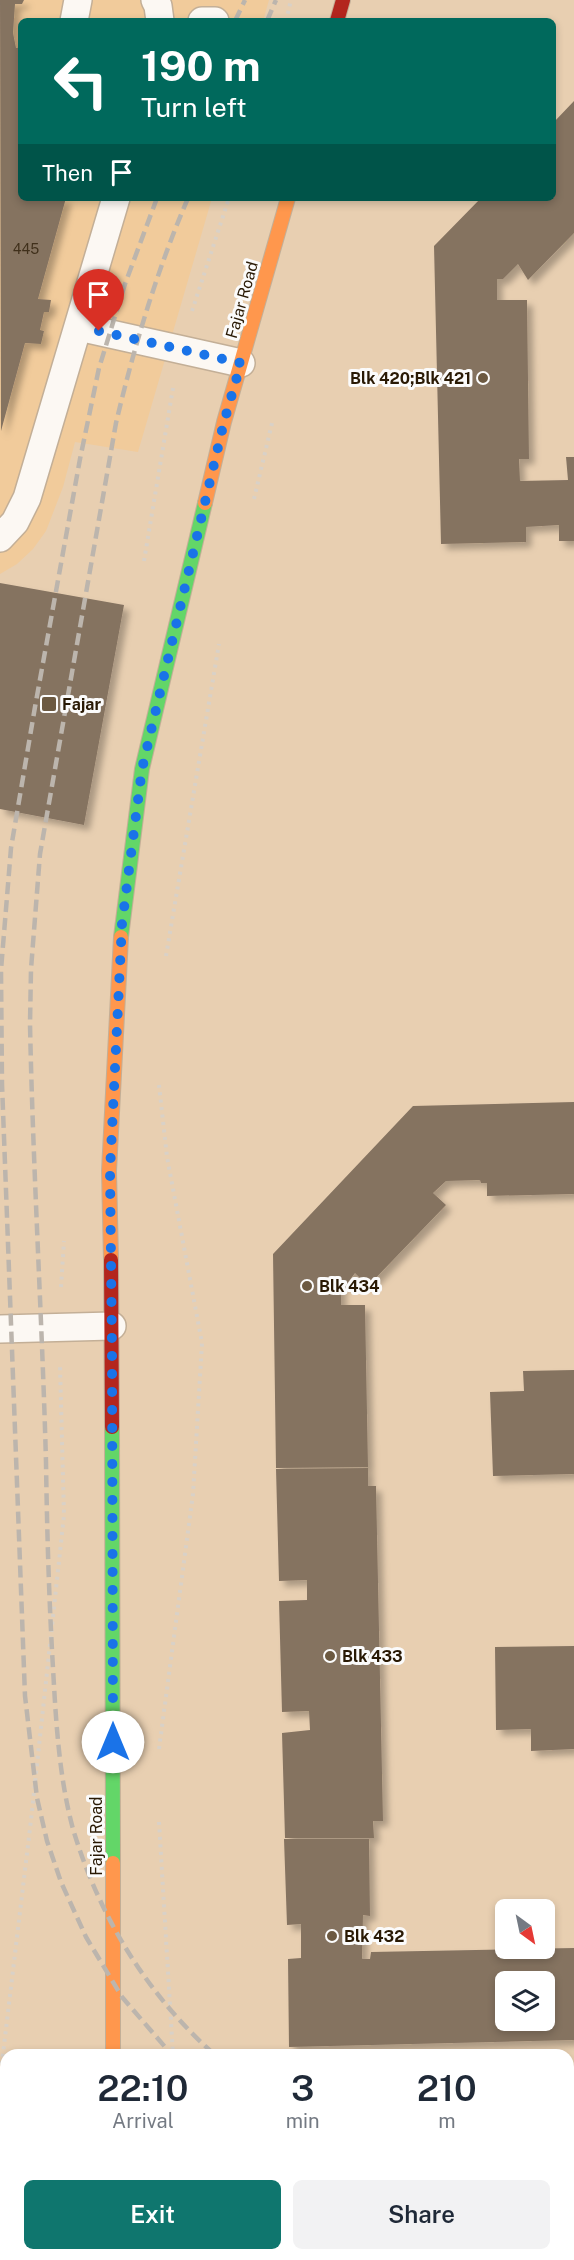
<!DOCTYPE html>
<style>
:root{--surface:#fff;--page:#f2f2f3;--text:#1f2937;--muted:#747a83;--accent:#0f766e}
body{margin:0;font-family:"Public Sans",sans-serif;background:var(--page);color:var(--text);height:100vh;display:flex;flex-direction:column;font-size:22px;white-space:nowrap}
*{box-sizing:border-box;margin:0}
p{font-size:20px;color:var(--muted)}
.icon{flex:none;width:33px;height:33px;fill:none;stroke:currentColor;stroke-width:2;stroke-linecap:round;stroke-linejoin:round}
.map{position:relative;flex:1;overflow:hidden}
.details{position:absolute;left:0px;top:2049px;width:574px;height:212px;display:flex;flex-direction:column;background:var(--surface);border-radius:18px 18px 0 0;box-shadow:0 3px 9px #0003}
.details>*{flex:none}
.top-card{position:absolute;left:18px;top:18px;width:538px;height:183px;border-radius:9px;box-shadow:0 3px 9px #0003;background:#00695c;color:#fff;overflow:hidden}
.needle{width:39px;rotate:147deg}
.buttons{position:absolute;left:495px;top:1899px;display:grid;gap:12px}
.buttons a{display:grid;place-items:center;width:60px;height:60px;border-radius:9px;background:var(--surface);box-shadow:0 3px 9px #0003;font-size:30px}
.pin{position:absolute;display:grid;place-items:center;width:51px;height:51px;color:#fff;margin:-62px -26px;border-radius:50% 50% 50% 0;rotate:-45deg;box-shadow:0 0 6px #0007}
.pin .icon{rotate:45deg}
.me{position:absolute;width:66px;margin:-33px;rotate:0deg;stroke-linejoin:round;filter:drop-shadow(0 0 4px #0008)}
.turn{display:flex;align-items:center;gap:21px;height:126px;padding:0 24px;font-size:27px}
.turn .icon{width:78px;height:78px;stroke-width:2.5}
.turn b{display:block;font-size:42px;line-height:51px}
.then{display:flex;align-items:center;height:57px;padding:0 24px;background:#0003;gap:12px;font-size:22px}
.eta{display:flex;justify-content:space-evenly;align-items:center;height:102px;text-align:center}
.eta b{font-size:36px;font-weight:600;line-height:42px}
.cta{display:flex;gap:12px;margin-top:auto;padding:12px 24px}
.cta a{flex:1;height:69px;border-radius:9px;background:var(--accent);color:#fff;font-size:24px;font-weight:600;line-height:69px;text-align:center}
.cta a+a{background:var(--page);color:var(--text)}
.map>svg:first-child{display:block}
.built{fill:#f1cb9b}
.building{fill:#857361;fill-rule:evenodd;filter:url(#shadow)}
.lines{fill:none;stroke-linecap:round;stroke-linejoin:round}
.lane-casing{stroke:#c3af97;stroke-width:30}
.fast-casing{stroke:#c3af97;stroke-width:16}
.slow-casing{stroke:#c3af97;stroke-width:16}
.jam-casing{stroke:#c3af97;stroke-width:16}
.path{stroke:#d9d1c7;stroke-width:4;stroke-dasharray:3 4.5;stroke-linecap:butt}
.lane{stroke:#fcf8f3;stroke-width:27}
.fast{stroke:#63d668;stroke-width:14}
.slow{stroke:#ff974d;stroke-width:14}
.jam{stroke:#b3261e;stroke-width:14}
.rail{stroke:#bcb5ad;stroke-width:4.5;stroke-dasharray:12 6;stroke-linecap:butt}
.route{stroke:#1a73e8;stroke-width:10;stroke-dasharray:0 18}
.poi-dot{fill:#6c5941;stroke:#fbfbfb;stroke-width:2}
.labels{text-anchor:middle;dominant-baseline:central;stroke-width:6;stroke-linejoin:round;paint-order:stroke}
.number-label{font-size:14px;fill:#40301b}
.street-label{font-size:16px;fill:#291904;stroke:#fbfbfb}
.poi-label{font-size:16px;font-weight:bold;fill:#291904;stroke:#fbfbfb;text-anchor:start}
</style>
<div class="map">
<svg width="574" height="2260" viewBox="0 0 574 2260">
<defs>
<filter id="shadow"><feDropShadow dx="5.5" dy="5.5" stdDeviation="3" flood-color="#0004"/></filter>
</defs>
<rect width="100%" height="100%" fill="#e8cfb1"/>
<path class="built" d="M0,0H269L263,21H21V198H212L138,452L75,442L63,487L46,531L33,549L17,564L0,574Z"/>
<path class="building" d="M0,0H24L22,4H15L13,33L16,48L21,47V198H66L38,299L51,300L49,312H44L40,330L44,331L41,344L25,343L1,431Z
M574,101V233L528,280L518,264L503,279H497V300H527L529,459H519L520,481L568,480L566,457H574V541H559V525L526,527V542L441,544L434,246L481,198H554V122Z
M0,583L124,605L84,825L0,809Z
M574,1102V1194L487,1196V1183H481L480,1180L446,1181L433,1193L446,1205L368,1286L355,1273L346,1285L341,1284V1305H365L368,1467L276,1468L273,1254L413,1106Z
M574,1370V1474L493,1476L490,1392L524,1391L523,1371Z
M368,1468V1486H376L383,1821H373L374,1838H285L282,1733L310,1730L309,1711L282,1712L279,1601L307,1600V1580L279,1581L276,1469Z
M574,1646V1749L531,1751V1729L496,1730L495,1647Z
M284,1839H369L370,1916L363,1915L362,1959H370L371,1952L574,1948V2040L289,2047L288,1959L301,1958V1924L287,1925ZM506,1982H544V2020H506Z"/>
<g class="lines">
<g class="lane-casing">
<path id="lane" d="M155,0L158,6L160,21
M74,21L78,0
M202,21H215
M79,327L241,363
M0,538L15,522L27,498L116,198
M0,1329L112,1326"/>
</g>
<g class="fast-casing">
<path id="fast" d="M121,937L142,769L205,503
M112,1427L113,1863
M568,2209H574
M0,2227H6
M63,2254V2260"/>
</g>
<g class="slow-casing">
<path id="slow" d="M205,503L224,422L288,198
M111,1260L109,1171L121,937
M113,1863V2055
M141,2254L142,2260"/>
</g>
<g class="jam-casing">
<path id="jam" d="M337,21L343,0
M111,1260L112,1427"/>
</g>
<path class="path" d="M286,21L291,0
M192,311L229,198
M254,499L273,419
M144,561L173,388
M166,956L219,644
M61,1287L64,1241
M159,1749L193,1494L202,1343L167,1157L159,1085
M159,1822L173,2055
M0,2079L31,1820L64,1515L60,1366
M568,2143H574"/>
<use href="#lane" class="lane"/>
<use href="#fast" class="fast"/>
<use href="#slow" class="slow"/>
<use href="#jam" class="jam"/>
<path class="rail" d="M235,21L245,0
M267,21L276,0
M157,198L125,284L99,368L80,459L35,707L11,848L1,970L2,1084L25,1696L37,1798L47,1841L61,1882L86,1937L122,1997L172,2055
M188,198C157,270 134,347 116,423L40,854L31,969L30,1024C33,1170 42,1316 46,1462C47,1531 49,1600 53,1668C56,1722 59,1777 73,1829C99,1916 147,1995 215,2055
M568,2236L574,2239
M538,2254L550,2260"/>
</g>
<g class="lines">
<path class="route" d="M99,331L241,363L224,422L142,769L122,924L110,1171L112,1349L113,1742"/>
</g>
<g class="poi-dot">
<circle cx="483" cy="378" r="6"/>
<rect x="41" y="696" width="16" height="16" rx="3"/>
<circle cx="307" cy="1286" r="6"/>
<circle cx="330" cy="1656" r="6"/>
<circle cx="332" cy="1936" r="6"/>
</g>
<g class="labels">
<g class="number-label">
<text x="26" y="249">445</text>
</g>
<g class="street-label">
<text transform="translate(242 300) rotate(-74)">Fajar Road</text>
<text transform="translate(96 1836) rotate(-90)">Fajar Road</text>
</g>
<g class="poi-label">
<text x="471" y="378" text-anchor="end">Blk 420;Blk 421</text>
<text x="62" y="704">Fajar</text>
<text x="319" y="1286">Blk 434</text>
<text x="342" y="1656">Blk 433</text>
<text x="344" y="1936">Blk 432</text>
</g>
</g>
</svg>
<div class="buttons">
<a><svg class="needle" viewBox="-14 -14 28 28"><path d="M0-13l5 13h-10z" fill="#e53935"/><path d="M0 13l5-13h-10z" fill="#747a83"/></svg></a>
<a><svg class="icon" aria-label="layers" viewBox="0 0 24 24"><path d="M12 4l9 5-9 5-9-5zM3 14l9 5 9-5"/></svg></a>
</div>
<div class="pin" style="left:99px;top:331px;background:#d93025"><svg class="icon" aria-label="arrive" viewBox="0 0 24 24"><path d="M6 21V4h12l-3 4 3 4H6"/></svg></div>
<svg class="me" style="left:113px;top:1742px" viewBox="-20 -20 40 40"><circle r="19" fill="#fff"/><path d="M0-13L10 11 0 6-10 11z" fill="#1a73e8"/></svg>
<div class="top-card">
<div class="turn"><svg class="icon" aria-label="left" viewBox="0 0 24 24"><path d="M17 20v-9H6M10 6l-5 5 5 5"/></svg><div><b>190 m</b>Turn left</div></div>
<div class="then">Then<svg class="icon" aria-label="arrive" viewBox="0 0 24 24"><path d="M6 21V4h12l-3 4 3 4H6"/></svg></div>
</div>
<section class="details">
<div class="eta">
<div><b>22:10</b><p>Arrival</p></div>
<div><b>3</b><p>min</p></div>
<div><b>210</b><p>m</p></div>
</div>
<div class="cta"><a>Exit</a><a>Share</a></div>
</section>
</div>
